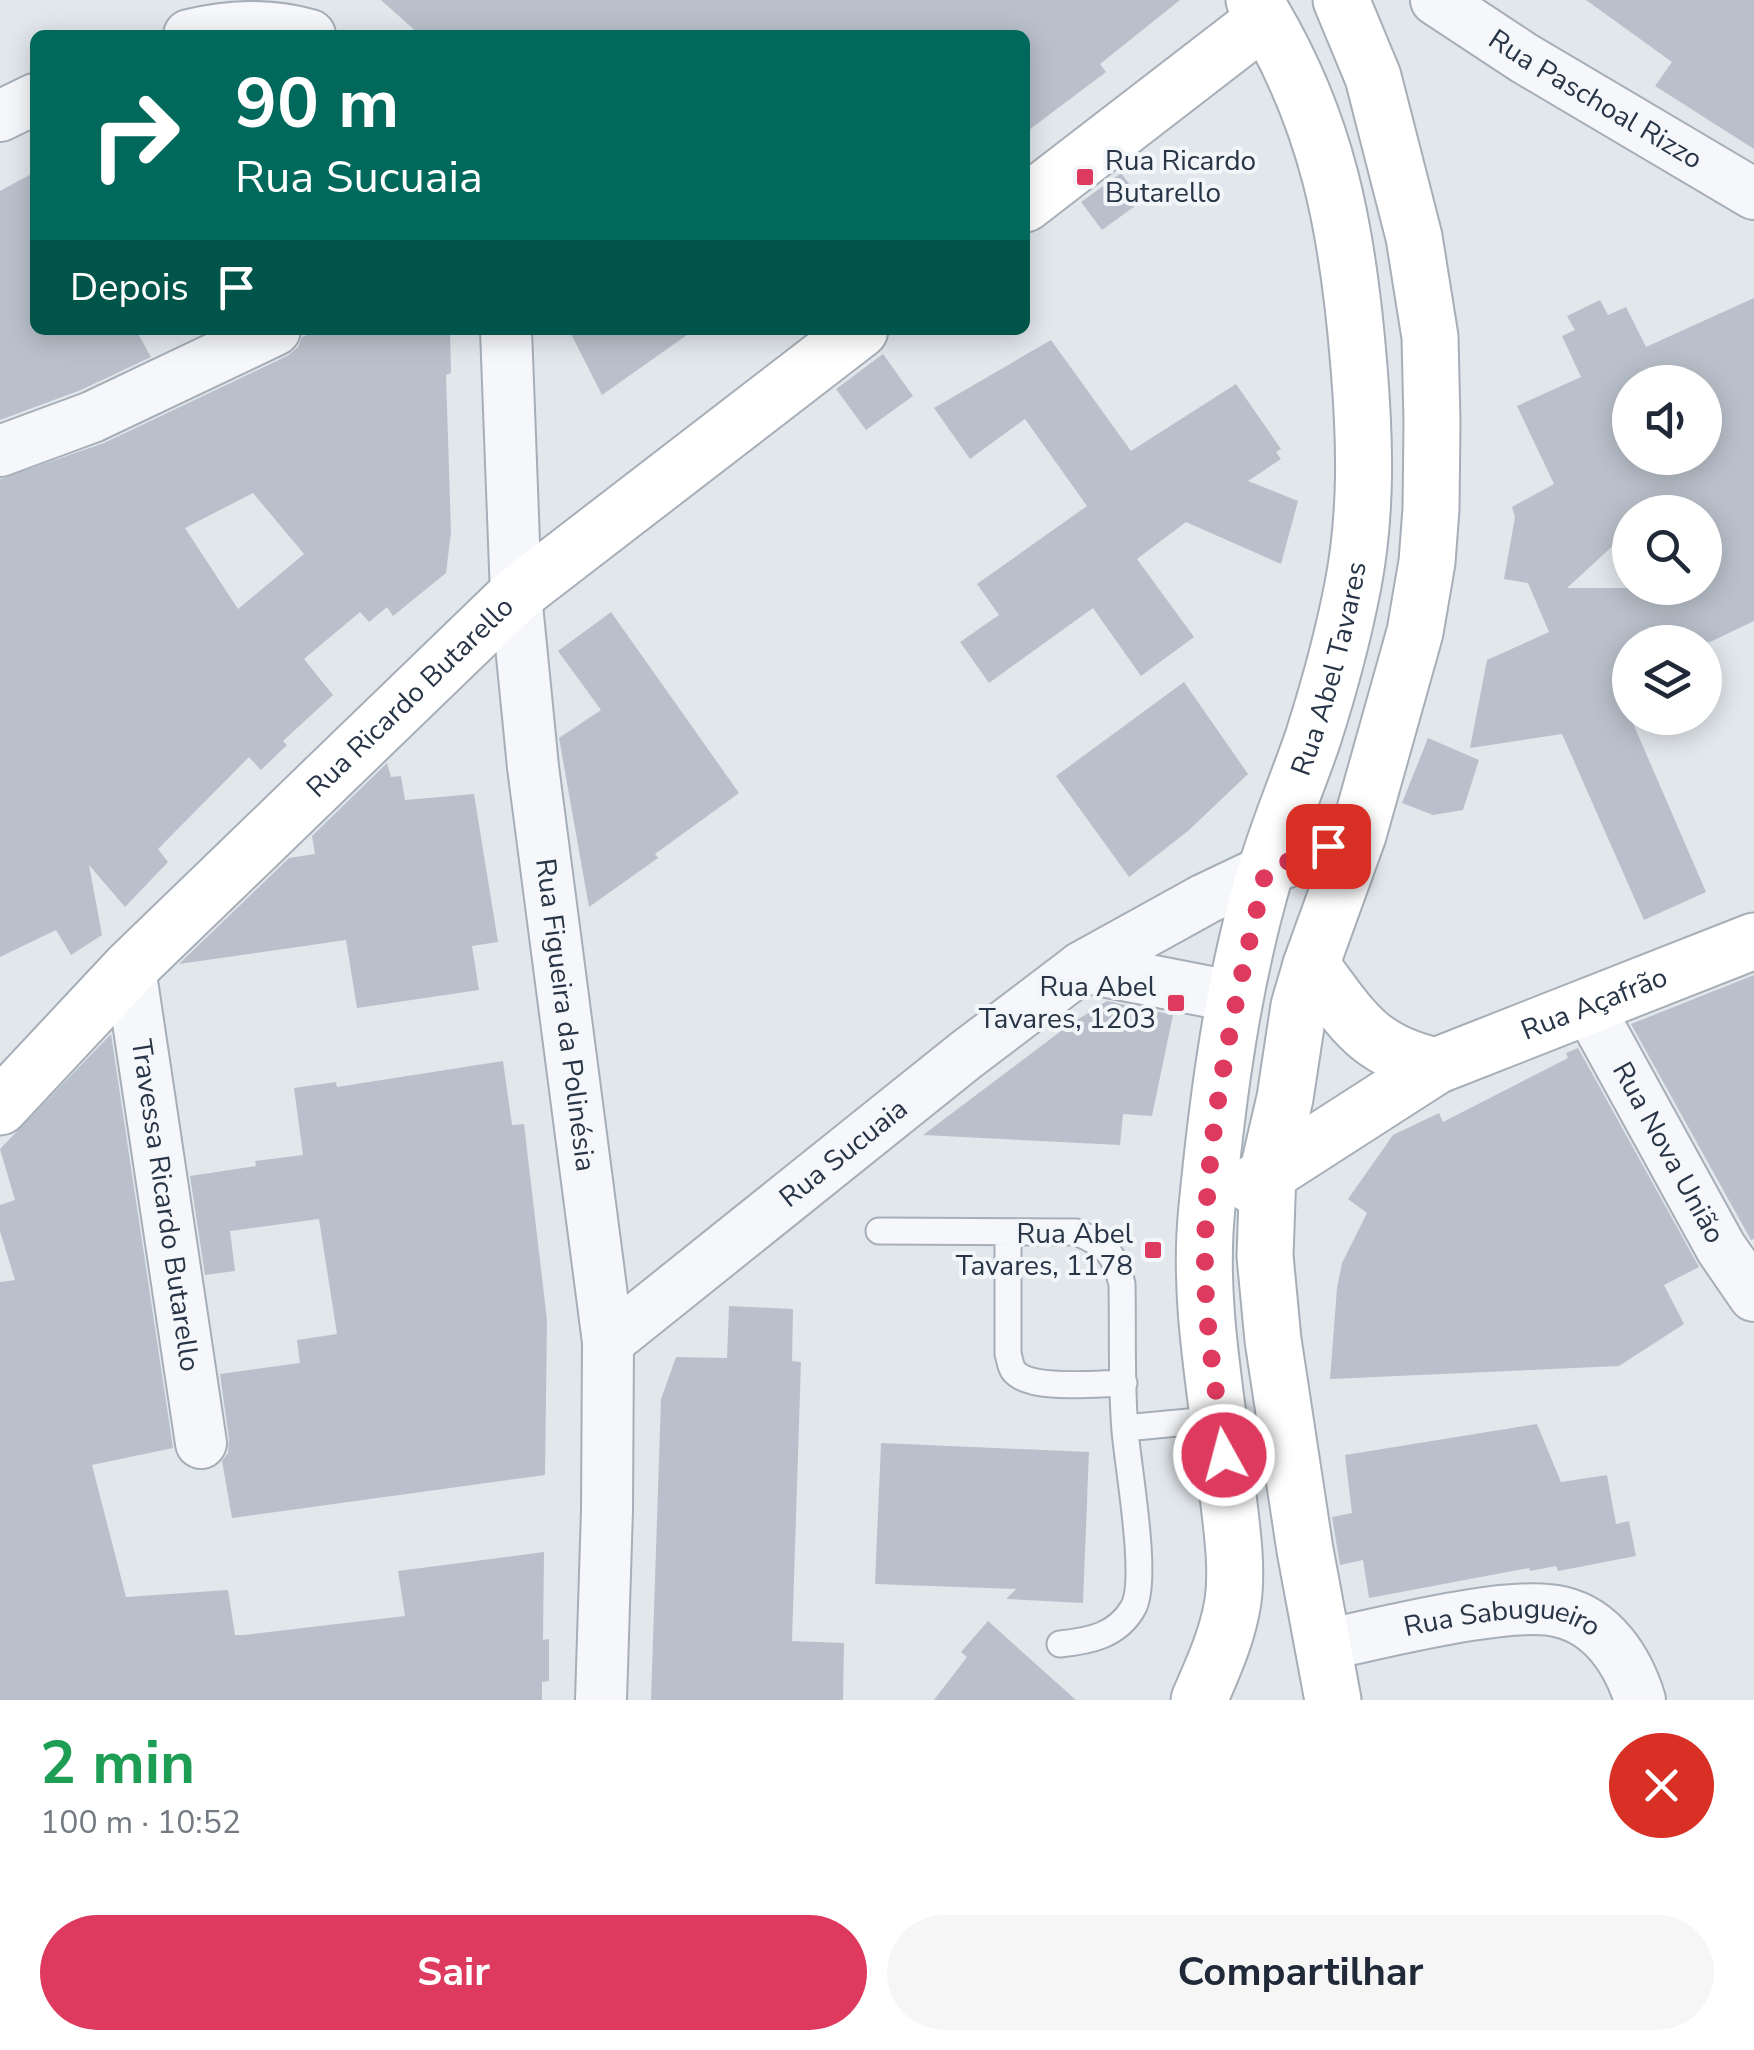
<!DOCTYPE html>
<html lang="pt">
<meta charset="utf-8">
<style>
:root{--surface:#fff;--page:#f6f6f7;--text:#1f2937;--muted:#747a83;--accent:#de3a5f}
body{margin:0;font-family:"Nunito Sans",sans-serif;background:var(--page);color:var(--text);height:100vh;display:flex;flex-direction:column;font-size:38px;white-space:nowrap}
*{box-sizing:border-box;margin:0}
p{font-size:32px;color:var(--muted)}
.icon{flex:none;width:55px;height:55px;fill:none;stroke:currentColor;stroke-width:2;stroke-linecap:round;stroke-linejoin:round}
.map{position:relative;height:1700px;overflow:hidden}
.sheet{display:flex;flex-direction:column;background:var(--surface);flex:1}
.sheet>*{flex:none}
.guide{position:absolute;left:30px;top:30px;width:1000px;height:305px;border-radius:15px;box-shadow:0 5px 25px #0003;background:#00695c;color:#fff;overflow:hidden}
.controls{position:absolute;left:1612px;top:365px;display:grid;gap:20px}
.controls a{display:grid;place-items:center;width:110px;height:110px;border-radius:50%;background:var(--surface);box-shadow:0 5px 25px #0003;font-size:50px}
.pin{position:absolute;display:grid;place-items:center;width:85px;height:85px;color:#fff;margin:-42px;border-radius:20px;box-shadow:0 5px 15px #0006}
.me{position:absolute;width:110px;margin:-55px;rotate:353deg;stroke-linejoin:round;filter:drop-shadow(0 0 8px #0008)}
.turn{display:flex;align-items:center;gap:35px;height:210px;padding:0 40px;font-size:45px}
.turn .icon{width:130px;height:130px;stroke-width:2.5}
.turn b{display:block;font-size:70px;line-height:85px}
.then{display:flex;align-items:center;height:95px;padding:0 40px;background:#0003;gap:20px;font-size:38px}
.round{display:grid;place-items:center;flex:none;width:105px;height:105px;border-radius:52px;background:var(--page)}
.summary{display:flex;align-items:center;justify-content:space-between;height:170px;padding:0 40px}
h1{font-size:60px;font-weight:700;line-height:75px;color:#1e9e55}
.button{display:flex;gap:20px;margin-top:auto;padding:20px 40px}
.button a{flex:1;height:115px;border-radius:60px;background:var(--accent);color:#fff;font-size:40px;font-weight:700;line-height:115px;text-align:center}
.button a+a{background:var(--page);color:var(--text)}
.map>svg:first-child{display:block}
.building{fill:#b9c0cb;fill-rule:evenodd}
.lines{fill:none;stroke-linecap:round;stroke-linejoin:round}
.lane-casing{stroke:#a6aeb7;stroke-width:29}
.street-casing{stroke:#a6aeb7;stroke-width:54}
.secondary-casing{stroke:#a6aeb7;stroke-width:59}
.lane{stroke:#f6f7fa;stroke-width:25}
.street{stroke:#f6f7fa;stroke-width:50}
.secondary{stroke:#fff;stroke-width:55}
.route{stroke:#de3a5f;stroke-width:18;stroke-dasharray:0 32.4}
.poi-dot{fill:#de3a5f;stroke:#f3f6f9;stroke-width:4}
.labels{text-anchor:middle;dominant-baseline:central;stroke-width:8;stroke-linejoin:round;paint-order:stroke}
.street-label{font-size:28px;fill:#283547;stroke:#f3f6f9}
.poi-label{font-size:28px;fill:#283547;stroke:#f3f6f9;text-anchor:end}
</style>
<div class="map">
<svg width="1754" height="1700" viewBox="0 0 1754 1700">
<rect width="100%" height="100%" fill="#e2e7ec"/>
<path class="building" d="M381,0H1180L1100,64L1106,72L1025,133V35H420Z
M1586,0H1754V149L1655,86L1672,62Z
M35,172V330H136L151,357L81,390L0,420V191Z
M1121,173L1142,201L1102,230L1081,202Z
M1754,298V621L1710,642H1630V678L1616,684L1706,892L1644,920L1562,734L1470,748L1487,660L1549,632L1528,583L1504,579L1515,517L1512,507L1554,484L1517,406L1581,377L1562,336L1575,330L1567,316L1600,300L1608,315L1626,307L1646,347ZM1630,382H1705V458H1630ZM1630,512H1705V588H1567L1630,530Z
M320,330H450L451,373L446,375L451,532L446,573L393,616L387,607L369,622L360,612L304,659L333,695L283,741L287,745L261,770L249,757L158,849L168,862L125,907L89,865L102,935L71,955L56,930L0,957V479L104,443L287,356L298,347L302,337ZM253,493L304,554L238,609L185,528Z
M569,330H694L602,395Z
M1051,340L1131,451L1236,384L1281,449L1276,452L1281,459L1248,481L1298,501L1281,564L1186,522L1137,559L1194,637L1141,676L1093,608L989,683L960,642L999,615L977,584L1087,506L1025,419L970,459L934,408Z
M883,354L913,396L866,430L836,389Z
M611,612L739,793L655,854L658,858L589,907L559,738L601,710L558,651Z
M1184,682L1248,774L1188,831L1129,877L1056,776Z
M1428,738L1479,760L1463,810L1433,815L1402,803Z
M387,763L391,777L401,776L405,800L474,794L498,942L472,946L479,990L357,1008L346,940L179,964L289,858L315,854L312,836Z
M1754,975V1239L1751,1240L1631,1024Z
M1107,1001L1173,1015L1152,1116L1123,1114L1120,1145L923,1135L1069,1025Z
M111,1034L173,1448L92,1465L126,1597L228,1590L235,1635H244L405,1616L398,1571L544,1552L543,1640L549,1639V1681L542,1682V1700H0V1282L15,1280L0,1231V1205L15,1200L0,1149Z
M1578,1048L1699,1267L1664,1285L1684,1324L1619,1366L1330,1379L1337,1288L1342,1263L1367,1213L1348,1199L1393,1135L1439,1113L1443,1122L1568,1058L1566,1053Z
M503,1061L512,1125L524,1124L547,1320L545,1475L232,1518L222,1461L228,1453L229,1439L220,1374L300,1363L297,1340L337,1334L319,1219L230,1231L235,1271L205,1275L190,1176L256,1166L255,1161L303,1155L294,1088L336,1082L337,1087Z
M729,1306L793,1309L792,1361L801,1362L792,1641L844,1643L843,1700H651L661,1399L676,1357L727,1358Z
M1537,1424L1561,1482L1607,1475L1616,1524L1629,1521L1636,1556L1558,1571L1556,1566L1530,1571L1529,1568L1369,1598L1363,1560L1340,1565L1332,1517L1352,1513L1345,1455Z
M881,1443L1089,1452L1083,1603L1006,1599L1016,1589L875,1584Z
M988,1621L1076,1700H934L967,1657L961,1652Z"/>
<g class="lines">
<g class="lane-casing">
<path id="lane" d="M879,1231L1076,1232C1106,1245 1114,1252 1122,1284C1123,1333 1121,1383 1125,1431C1128,1468 1149,1581 1133,1608C1117,1636 1089,1641 1060,1644
M1008,1232V1354C1010,1360 1010,1365 1013,1370C1028,1392 1099,1383 1124,1383
M1125,1428L1220,1419"/>
</g>
<g class="street-casing">
<g id="street">
<path id="s1" d="M1436,0L1524,58L1754,194"/>
<path d="M189,35C230,25 269,23 310,35"/>
<path d="M0,116L35,99"/>
<path id="s2" d="M506,330L516,595L533,767L608,1342L607,1510L601,1700"/>
<path d="M0,451L92,417L275,330"/>
<path d="M1082,967L1236,997"/>
<path id="s3" d="M130,968L201,1443"/>
<path id="s4" d="M1589,1008L1721,1248L1754,1296"/>
<path id="s5" d="M608,1342L966,1055L1082,967L1205,899L1266,870L1358,835"/>
<path id="s6" d="M1324,1645C1379,1634 1511,1599 1561,1612C1603,1622 1628,1661 1640,1700"/>
</g>
</g>
<g class="secondary-casing">
<g id="secondary">
<path d="M1025,204L1265,19"/>
<path d="M1311,965C1352,1019 1366,1050 1436,1066"/>
<path id="s7" d="M0,1107L130,968L516,595L860,330"/>
<path id="s8" d="M1251,1185L1436,1066L1754,941"/>
<path id="s9" d="M1199,1700C1213,1668 1228,1635 1233,1601C1238,1565 1231,1523 1227,1487C1217,1394 1197,1301 1207,1207C1218,1094 1233,980 1266,870C1279,826 1298,782 1313,738C1329,688 1343,637 1353,585C1367,512 1365,440 1359,367C1348,230 1328,118 1254,0"/>
<path d="M1333,1700L1305,1550L1273,1340L1265,1256L1268,1171L1285,1098L1299,1006L1311,965L1358,835L1415,632L1427,562L1431,509L1432,422L1430,337L1414,237L1373,77L1341,0"/>
</g>
</g>
<use href="#lane" class="lane"/>
<use href="#street" class="street"/>
<use href="#secondary" class="secondary"/>
</g>
<g class="lines">
<path class="route" d="M1224,1455C1217,1394 1206,1334 1205,1272C1203,1136 1235,1002 1266,870L1328,846"/>
</g>
<g class="poi-dot">
<rect x="1075" y="167" width="20" height="20" rx="5"/>
<rect x="1166" y="993" width="20" height="20" rx="5"/>
<rect x="1143" y="1240" width="20" height="20" rx="5"/>
</g>
<g class="labels">
<g class="street-label">
<text stroke="none"><textPath href="#s1" startOffset="188">Rua Paschoal Rizzo</textPath></text>
<text stroke="none"><textPath href="#s9" startOffset="1055">Rua Abel Tavares</textPath></text>
<text stroke="none"><textPath href="#s7" startOffset="580">Rua Ricardo Butarello</textPath></text>
<text stroke="none"><textPath href="#s8" startOffset="390">Rua Açafrão</textPath></text>
<text stroke="none"><textPath href="#s2" startOffset="688">Rua Figueira da Polinésia</textPath></text>
<text stroke="none"><textPath href="#s5" startOffset="302">Rua Sucuaia</textPath></text>
<text stroke="none"><textPath href="#s4" startOffset="165">Rua Nova União</textPath></text>
<text stroke="none"><textPath href="#s3" startOffset="240">Travessa Ricardo Butarello</textPath></text>
<text stroke="none"><textPath href="#s6" startOffset="182">Rua Sabugueiro</textPath></text>
</g>
<g class="poi-label">
<text x="1105" y="161" text-anchor="start">Rua Ricardo<tspan x="1105" dy="32">Butarello</tspan></text>
<text x="1156" y="987">Rua Abel<tspan x="1156" dy="32">Tavares, 1203</tspan></text>
<text x="1133" y="1234">Rua Abel<tspan x="1133" dy="32">Tavares, 1178</tspan></text>
</g>
</g>
</svg>
<div class="controls">
<a><svg class="icon" aria-label="sound" viewBox="0 0 24 24"><path d="M4 9h4l5-4v14l-5-4H4zM17 9q2 3 0 6"/></svg></a>
<a><svg class="icon" aria-label="search" viewBox="0 0 24 24"><circle cx="10" cy="10" r="6"/><path d="M15 15l6 6"/></svg></a>
<a><svg class="icon" aria-label="layers" viewBox="0 0 24 24"><path d="M12 4l9 5-9 5-9-5zM3 14l9 5 9-5"/></svg></a>
</div>
<div class="pin" style="left:1328px;top:846px;background:#d93025"><svg class="icon" aria-label="arrive" viewBox="0 0 24 24"><path d="M6 21V4h12l-3 4 3 4H6"/></svg></div>
<svg class="me" style="left:1224px;top:1455px" viewBox="-20 -20 40 40"><circle r="17" fill="#de3a5f" stroke="#fff" stroke-width="3"/><path d="M0-11L8 9 0 5-8 9z" fill="#fff"/></svg>
<div class="guide">
<div class="turn"><svg class="icon" aria-label="right" viewBox="0 0 24 24"><path d="M7 20v-9h11M14 6l5 5-5 5"/></svg><div><b>90 m</b>Rua Sucuaia</div></div>
<div class="then">Depois<svg class="icon" aria-label="arrive" viewBox="0 0 24 24"><path d="M6 21V4h12l-3 4 3 4H6"/></svg></div>
</div>
</div>
<section class="sheet">
<div class="summary"><div><h1>2 min</h1><p>100 m · 10:52</p></div><a class="round" style="background:#d93025;color:#fff"><svg class="icon" aria-label="close" viewBox="0 0 24 24"><path d="M6 6l12 12M18 6L6 18"/></svg></a></div>
<div class="button"><a>Sair</a><a>Compartilhar</a></div>
</section>
